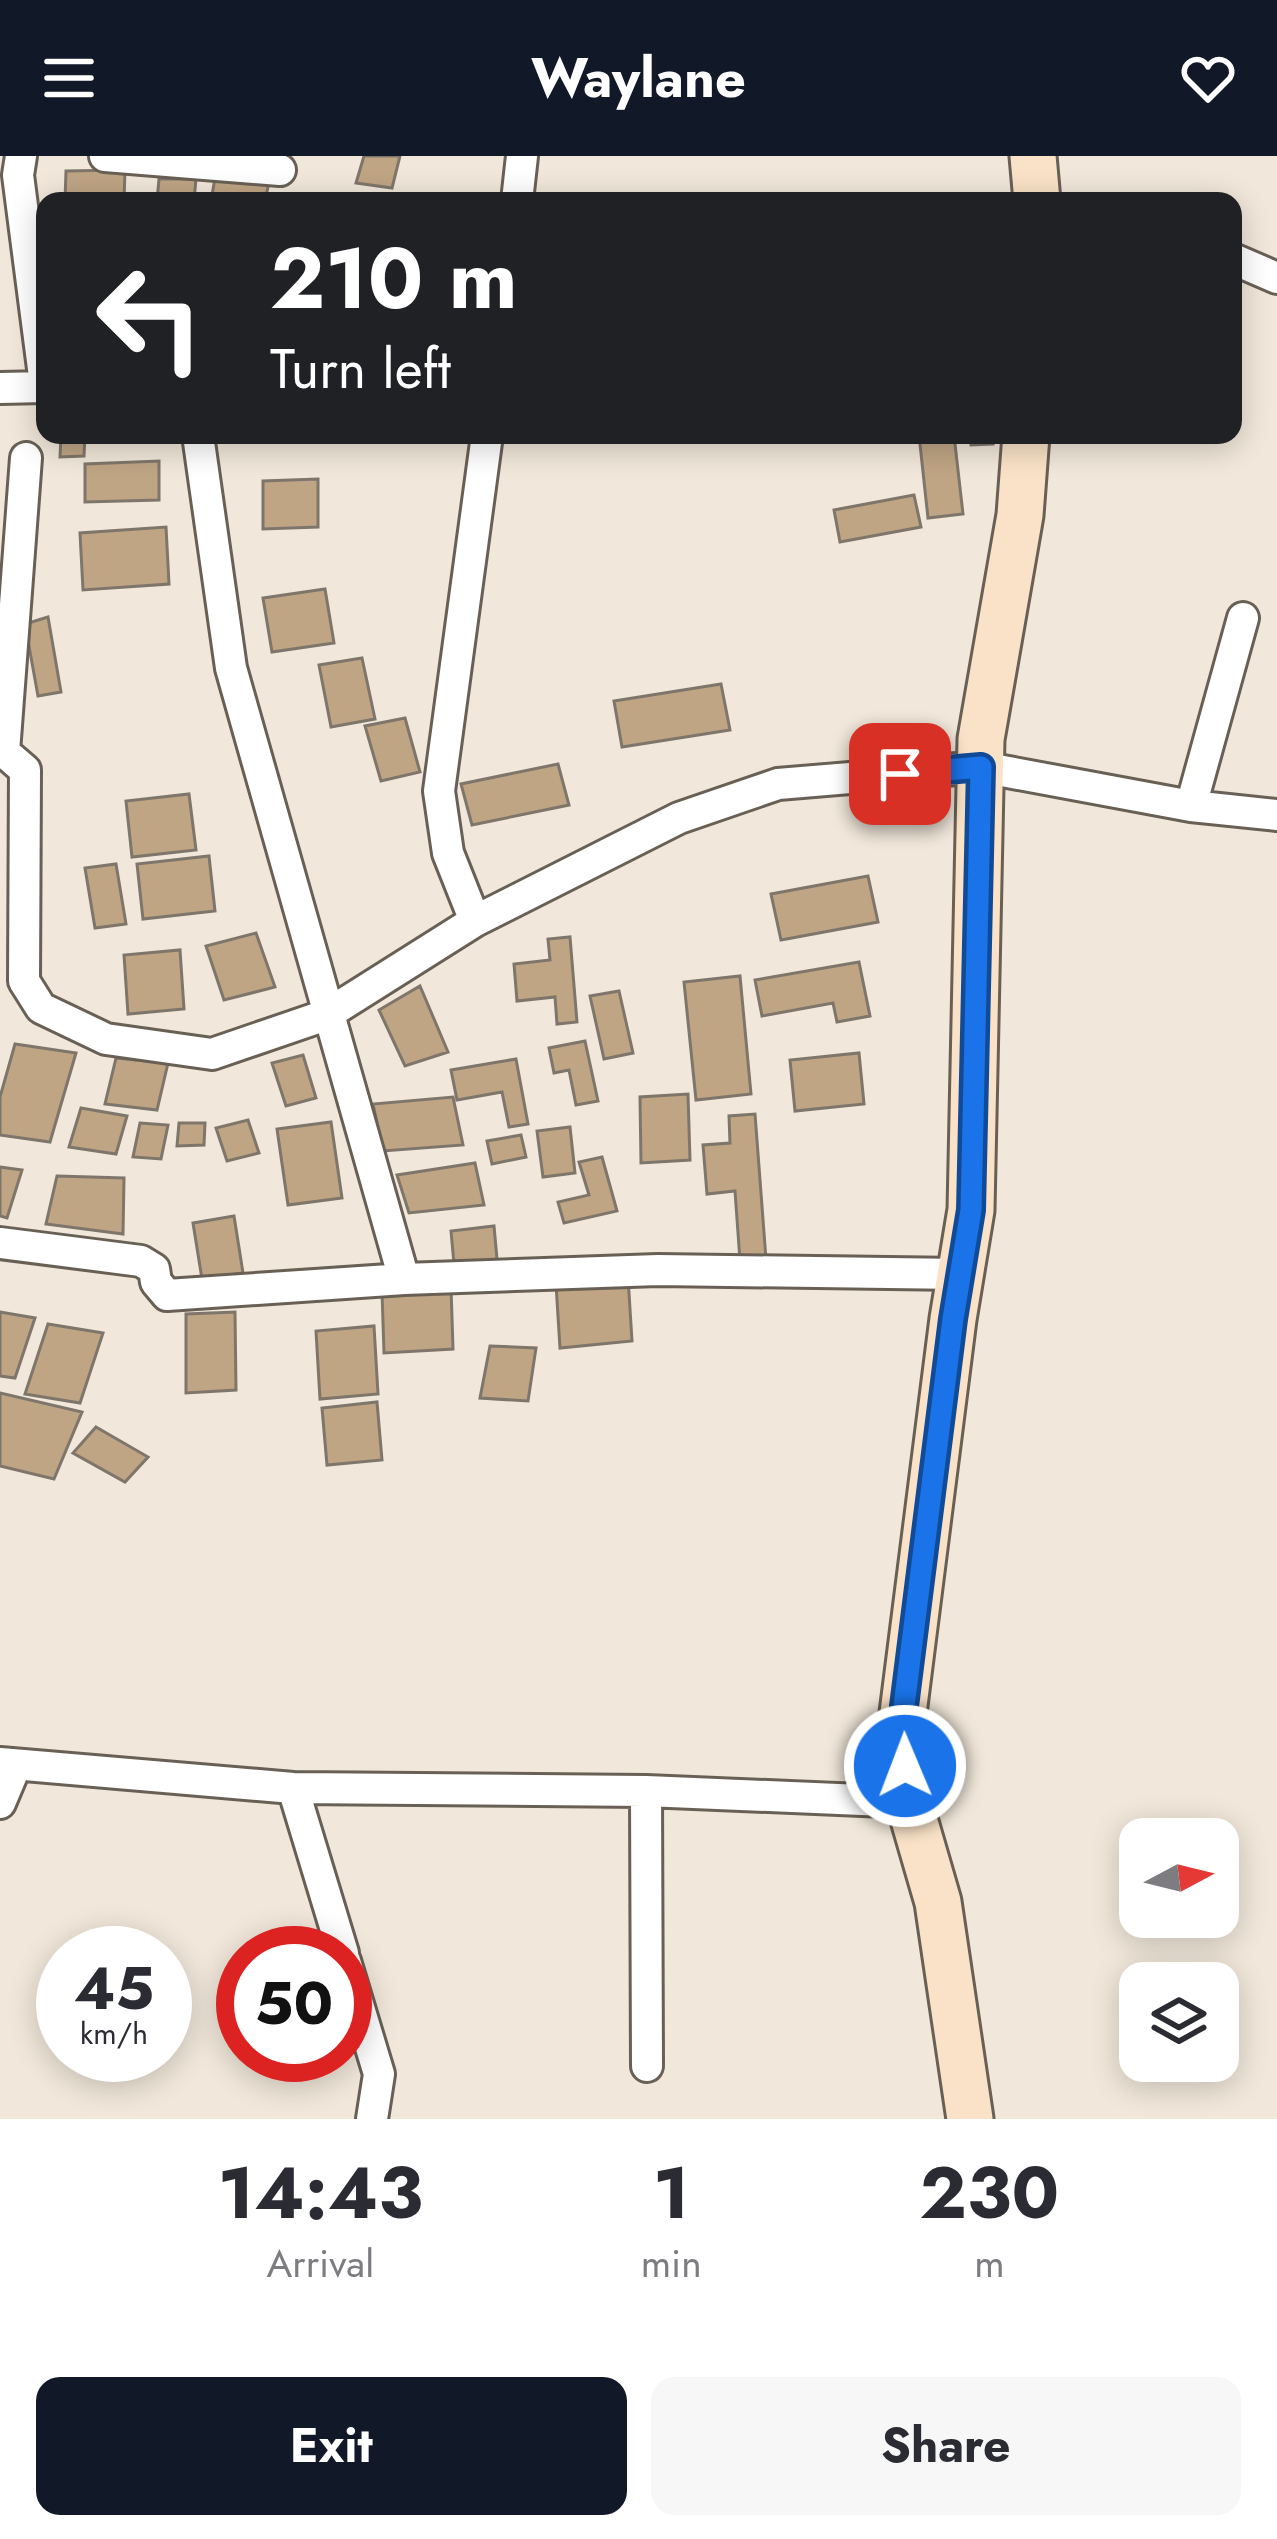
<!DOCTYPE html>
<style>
:root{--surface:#fff;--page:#f7f7f7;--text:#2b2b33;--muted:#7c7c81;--accent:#111827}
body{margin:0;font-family:Jost,sans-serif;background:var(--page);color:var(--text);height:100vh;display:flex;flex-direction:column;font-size:45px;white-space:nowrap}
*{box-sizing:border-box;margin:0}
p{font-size:39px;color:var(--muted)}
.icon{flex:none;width:66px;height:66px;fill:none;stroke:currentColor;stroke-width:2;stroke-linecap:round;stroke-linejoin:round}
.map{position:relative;height:1963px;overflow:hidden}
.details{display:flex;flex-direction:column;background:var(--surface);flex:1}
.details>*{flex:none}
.hud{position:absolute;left:36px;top:36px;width:1206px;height:252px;border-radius:24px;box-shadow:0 6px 30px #0003;background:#202124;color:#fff;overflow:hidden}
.needle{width:78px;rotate:83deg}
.buttons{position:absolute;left:1119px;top:1662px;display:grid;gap:24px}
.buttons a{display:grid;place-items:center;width:120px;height:120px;border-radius:24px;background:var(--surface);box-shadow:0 6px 30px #0003;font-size:60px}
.speed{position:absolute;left:36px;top:1770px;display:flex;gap:24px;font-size:60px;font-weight:700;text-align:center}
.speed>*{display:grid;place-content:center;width:156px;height:156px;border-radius:50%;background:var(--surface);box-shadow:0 6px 30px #0003;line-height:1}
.speed small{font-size:30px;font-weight:400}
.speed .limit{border:18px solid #d22;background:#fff;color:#111}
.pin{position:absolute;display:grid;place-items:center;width:102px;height:102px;color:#fff;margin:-51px;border-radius:24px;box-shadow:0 6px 18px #0006}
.me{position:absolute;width:132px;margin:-66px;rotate:359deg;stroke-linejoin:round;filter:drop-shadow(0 0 9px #0008)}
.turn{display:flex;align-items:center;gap:42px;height:252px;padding:0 36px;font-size:54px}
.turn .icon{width:156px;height:156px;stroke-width:2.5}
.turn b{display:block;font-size:84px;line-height:102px}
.eta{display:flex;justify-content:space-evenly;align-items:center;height:204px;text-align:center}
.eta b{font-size:72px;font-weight:700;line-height:84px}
.primary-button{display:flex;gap:24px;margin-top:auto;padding:24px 36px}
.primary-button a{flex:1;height:138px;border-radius:24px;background:var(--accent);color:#fff;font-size:48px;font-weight:700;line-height:138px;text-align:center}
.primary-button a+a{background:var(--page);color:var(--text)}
header{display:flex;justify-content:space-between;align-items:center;height:156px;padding:0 36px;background:var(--accent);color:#fff;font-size:54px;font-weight:700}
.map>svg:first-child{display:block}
.building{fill:#bfa584;stroke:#7f766b;stroke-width:3}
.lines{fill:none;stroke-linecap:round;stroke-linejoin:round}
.street-casing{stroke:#696055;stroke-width:36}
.secondary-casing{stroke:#696055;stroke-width:51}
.street{stroke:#fff;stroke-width:30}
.secondary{stroke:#f9e2c7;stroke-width:45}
.route-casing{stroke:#114b97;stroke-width:30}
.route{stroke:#1a73e8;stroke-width:21}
</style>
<header><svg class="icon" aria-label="menu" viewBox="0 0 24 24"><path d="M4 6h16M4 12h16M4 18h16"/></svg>Waylane<svg class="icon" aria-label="heart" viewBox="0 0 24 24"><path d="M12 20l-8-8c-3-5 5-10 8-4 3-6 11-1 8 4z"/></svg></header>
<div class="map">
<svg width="1277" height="1963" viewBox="0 0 1277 1963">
<rect width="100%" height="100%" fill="#f1e7da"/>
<path class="building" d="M364,0H400L392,32L356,27Z
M125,14L124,45H65L66,15Z
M215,22L269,26L265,45H211Z
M159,23H196L194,45H157Z
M61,279H85L84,300L60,301Z
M919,279H954L963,358L928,362Z
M970,279H992L993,288L971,289Z
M159,305V344L85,346V308Z
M318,323V371L263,373V325Z
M914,339L921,371L840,386L834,354Z
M166,371L169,428L83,434L80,377Z
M325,433L334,487L272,496L263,442Z
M48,461L61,536L38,540L25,468Z
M362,502L375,563L331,571L319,509Z
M721,528L730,574L622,591L614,545Z
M405,562L420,616L381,625L365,570Z
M558,608L569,649L472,669L461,628Z
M189,638L196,694L132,701L126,645Z
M209,700L215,755L143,763L137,708Z
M116,708L126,768L95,772L85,712Z
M868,720L878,766L781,784L771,738Z
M256,777L275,831L224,844L206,790Z
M570,781L577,866L557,868L555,841L517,845L514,808L550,804L548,783Z
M180,794L184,853L128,858L124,799Z
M859,806L870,860L837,866L833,847L762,860L755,824Z
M740,820L751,938L696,944L684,826Z
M420,830L448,896L405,910L379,854Z
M619,835L633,897L604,903L590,840Z
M585,885L598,945L576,949L569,914L554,917L549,892Z
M15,888L76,897L50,986L0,979V941Z
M859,897L864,948L795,955L790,904Z
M303,899L316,942L286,950L272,907Z
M116,902L168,907L157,954L105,948Z
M516,903L528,968L509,971L502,936L457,944L451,914Z
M688,938L690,1004L641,1007L640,941Z
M453,941L463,989L383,995L373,948Z
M81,952L127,960L116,998L69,991Z
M755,958L766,1103L740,1105L735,1035L707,1038L703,989L730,987L729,960Z
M248,964L259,997L227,1005L216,972Z
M331,966L342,1042L288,1049L277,973Z
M140,967L168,969L161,1003L133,1001Z
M179,967H205L204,989L177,990Z
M570,971L575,1017L543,1021L537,975Z
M521,979L526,1001L492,1008L487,985Z
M602,1001L617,1055L564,1067L558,1046L589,1039L579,1006Z
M475,1007L484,1049L409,1057L397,1019Z
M0,1011L22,1014L7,1062L0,1060Z
M57,1020L124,1022L123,1078L46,1068Z
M234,1060L243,1117L202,1123L193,1067Z
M494,1070L498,1114L455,1119L451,1075Z
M628,1121L632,1185L560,1192L556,1128Z
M451,1131L453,1193L384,1197L382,1136Z
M0,1156L35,1162L15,1222L0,1220Z
M235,1156L236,1234L186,1237V1158Z
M48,1168L103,1177L80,1247L25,1238Z
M374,1170L378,1238L320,1243L316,1175Z
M490,1190L536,1192L528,1245L480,1242Z
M0,1237L82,1256L54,1323L0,1310Z
M377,1246L382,1304L327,1309L322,1252Z
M96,1271L148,1301L125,1326L73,1297Z"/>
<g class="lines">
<g class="street-casing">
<path id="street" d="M21,0L18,19L45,228
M105,0L280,14
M517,45L522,0
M1233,103L1277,122
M0,232L45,231
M198,279L231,512L404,1123
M26,302L4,596L25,614L24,825L41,852L106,883L212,898L326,859L475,765L679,662L778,628L981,611L1191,650L1277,659
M1191,650L1243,462
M475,765L448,697L439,635L487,279
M0,1087L141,1105L154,1113L156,1126L167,1139L404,1123L658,1114L961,1118
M0,1607L293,1632L646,1635L909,1646
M293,1632L343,1797
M646,1635L647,1910
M0,1647L16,1609
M345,1805L379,1918L372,1963"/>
</g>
<g class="secondary-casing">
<path id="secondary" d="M1033,0L1037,45
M970,1963L938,1746L909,1646L901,1573L953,1163L971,1054L981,583L1020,359L1026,279"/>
</g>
<use href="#street" class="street"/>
<use href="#secondary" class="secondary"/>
</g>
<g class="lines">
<g class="route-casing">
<path id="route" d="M900,618L981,611L971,1054L953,1163L901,1574L905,1610"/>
</g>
<use href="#route" class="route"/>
</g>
</svg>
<div class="buttons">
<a><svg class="needle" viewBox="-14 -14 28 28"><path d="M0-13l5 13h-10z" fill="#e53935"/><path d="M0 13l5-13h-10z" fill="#7c7c81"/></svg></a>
<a><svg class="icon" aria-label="layers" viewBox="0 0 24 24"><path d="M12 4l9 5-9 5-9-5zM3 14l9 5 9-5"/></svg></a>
</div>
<div class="speed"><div>45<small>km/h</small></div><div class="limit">50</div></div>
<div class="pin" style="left:900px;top:618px;background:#d93025"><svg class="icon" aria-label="arrive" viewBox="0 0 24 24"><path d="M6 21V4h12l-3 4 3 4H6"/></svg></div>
<svg class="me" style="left:905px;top:1610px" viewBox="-20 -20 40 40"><circle r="17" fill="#1a73e8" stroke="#fff" stroke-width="3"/><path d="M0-11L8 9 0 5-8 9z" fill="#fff"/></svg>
<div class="hud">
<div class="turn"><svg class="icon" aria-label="left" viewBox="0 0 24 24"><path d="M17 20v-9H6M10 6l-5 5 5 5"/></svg><div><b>210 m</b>Turn left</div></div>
</div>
</div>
<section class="details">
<div class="eta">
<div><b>14:43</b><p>Arrival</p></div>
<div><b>1</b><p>min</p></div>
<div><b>230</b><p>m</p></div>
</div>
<div class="primary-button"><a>Exit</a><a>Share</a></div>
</section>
